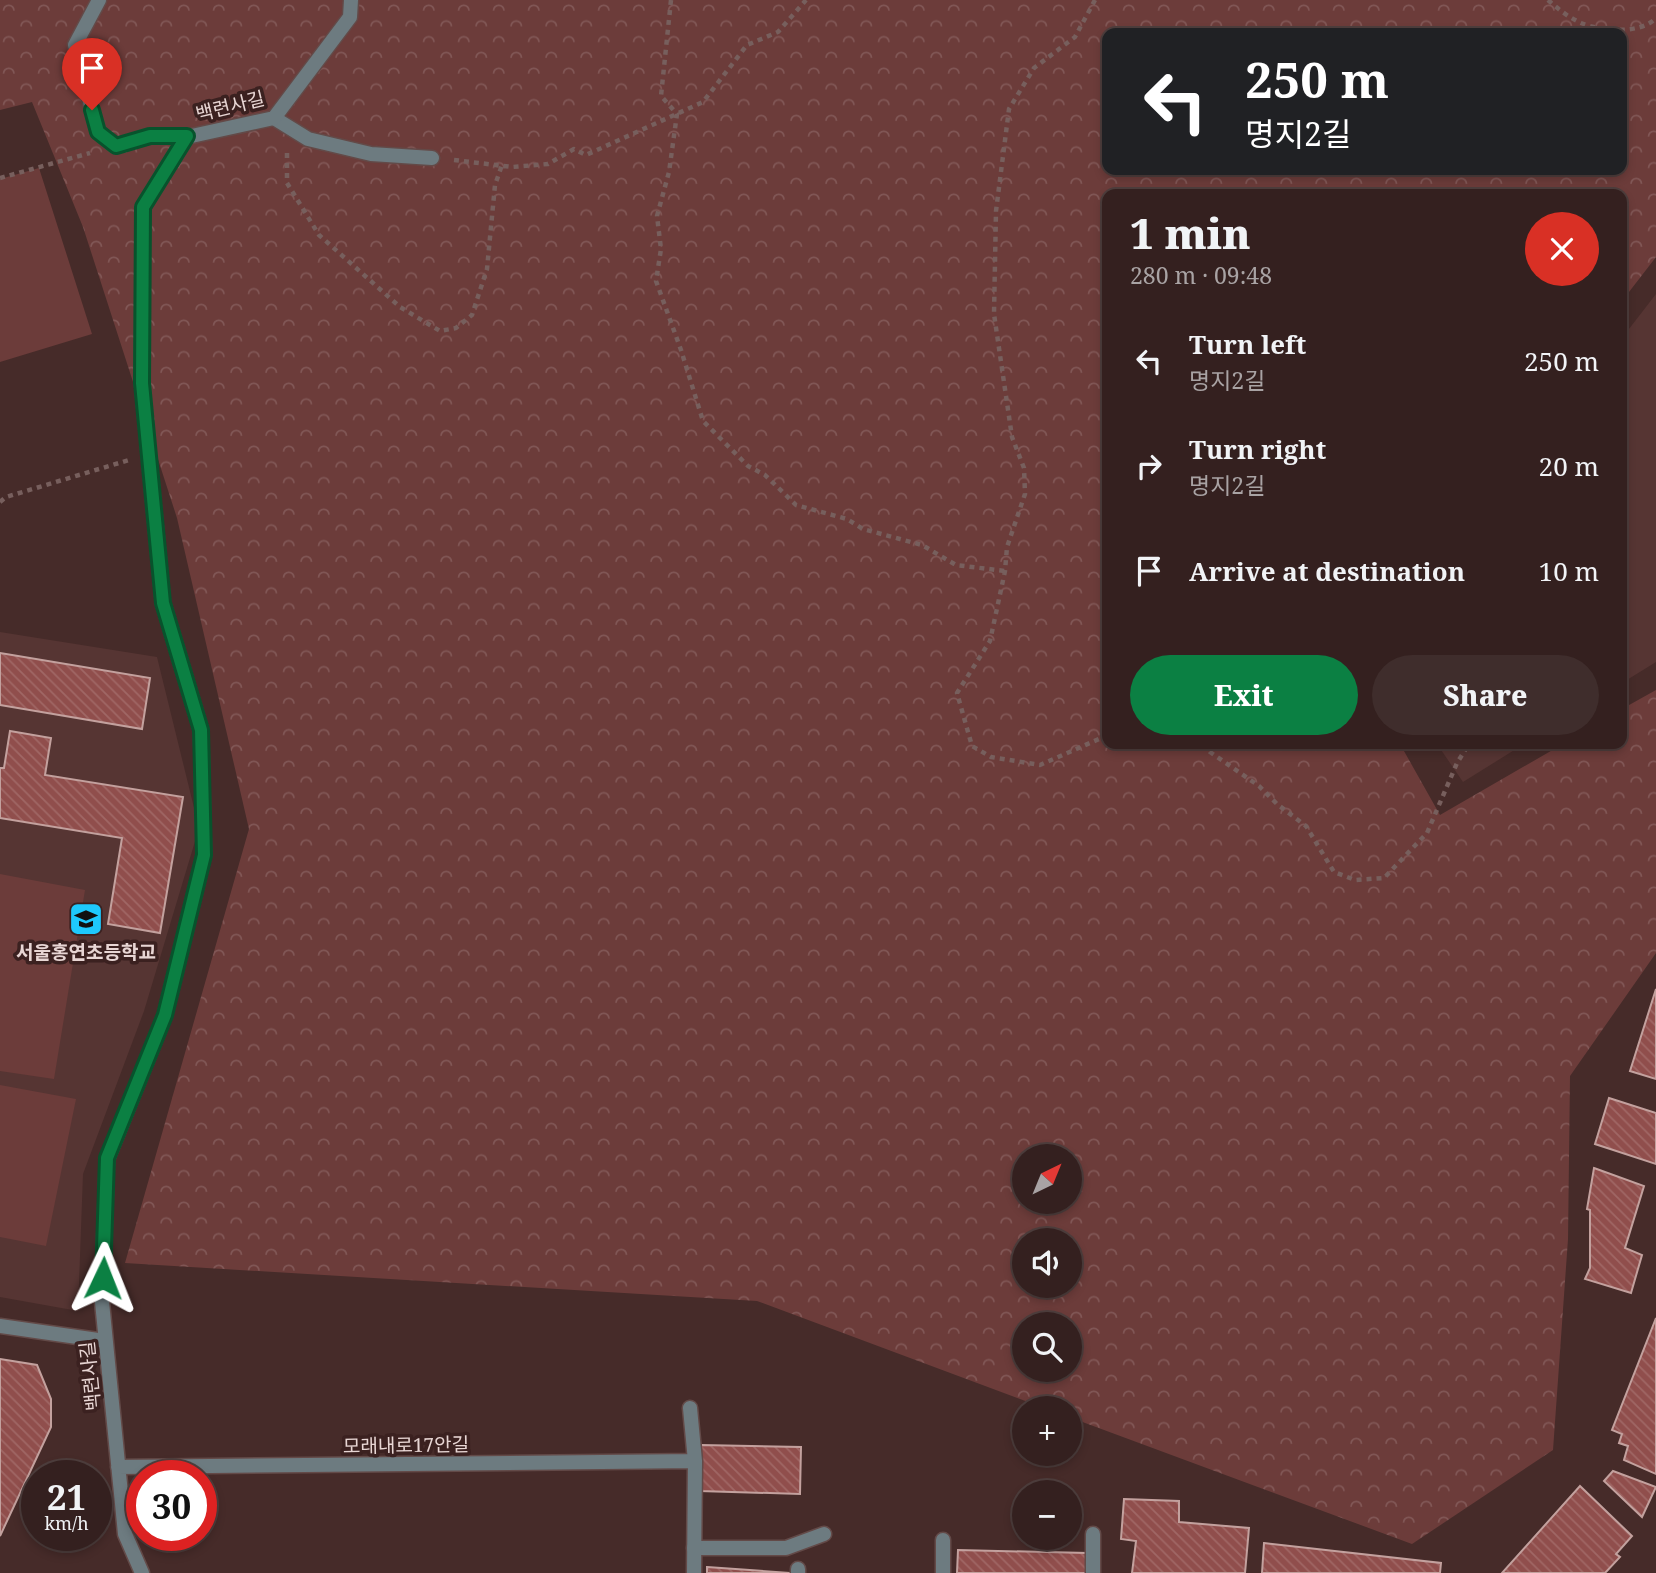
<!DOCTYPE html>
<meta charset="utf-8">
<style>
:root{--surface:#34201f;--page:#3f2d2c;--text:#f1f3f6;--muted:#a9a3a4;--line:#4e3e3d;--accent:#0b8043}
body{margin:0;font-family:"Noto Serif","Noto Sans KR",serif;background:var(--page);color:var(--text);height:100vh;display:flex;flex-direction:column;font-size:26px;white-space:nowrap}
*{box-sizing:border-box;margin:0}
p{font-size:23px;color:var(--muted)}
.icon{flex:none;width:38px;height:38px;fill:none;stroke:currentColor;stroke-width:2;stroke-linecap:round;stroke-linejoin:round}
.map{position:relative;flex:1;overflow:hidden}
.drawer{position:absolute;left:1102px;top:189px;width:525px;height:560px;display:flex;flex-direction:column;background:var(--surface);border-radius:14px;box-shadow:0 4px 10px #0003,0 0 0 2px var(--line)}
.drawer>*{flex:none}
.top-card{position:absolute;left:1102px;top:28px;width:525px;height:147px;border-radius:14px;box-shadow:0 4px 10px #0003,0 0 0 2px var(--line);background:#202124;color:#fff;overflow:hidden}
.needle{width:46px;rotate:43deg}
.fabs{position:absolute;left:1012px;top:1144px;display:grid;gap:14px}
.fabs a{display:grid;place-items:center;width:70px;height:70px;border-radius:50%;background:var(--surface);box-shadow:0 4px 10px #0003,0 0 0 2px var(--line);font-size:35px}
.speed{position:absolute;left:21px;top:1460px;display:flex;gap:14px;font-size:35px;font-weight:700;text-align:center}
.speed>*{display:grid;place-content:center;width:91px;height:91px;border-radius:50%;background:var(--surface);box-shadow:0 4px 10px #0003,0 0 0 2px var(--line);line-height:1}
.speed small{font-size:18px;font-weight:400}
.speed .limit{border:10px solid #d22;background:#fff;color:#111}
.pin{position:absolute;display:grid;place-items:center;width:60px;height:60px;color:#fff;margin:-72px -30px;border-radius:50% 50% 50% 0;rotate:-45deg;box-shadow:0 0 7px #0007}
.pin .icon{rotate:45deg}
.me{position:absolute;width:77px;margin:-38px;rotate:2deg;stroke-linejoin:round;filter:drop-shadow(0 0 5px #0008)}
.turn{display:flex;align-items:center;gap:24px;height:147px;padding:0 28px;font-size:32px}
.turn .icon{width:91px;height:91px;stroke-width:2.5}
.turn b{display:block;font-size:49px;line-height:60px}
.round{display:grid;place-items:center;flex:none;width:74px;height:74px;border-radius:37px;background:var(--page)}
.overview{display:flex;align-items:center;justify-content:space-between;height:119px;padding:0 28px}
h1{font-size:42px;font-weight:800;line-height:52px}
.primary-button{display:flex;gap:14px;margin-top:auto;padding:14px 28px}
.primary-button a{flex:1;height:80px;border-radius:42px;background:var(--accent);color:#fff;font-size:28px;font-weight:800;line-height:80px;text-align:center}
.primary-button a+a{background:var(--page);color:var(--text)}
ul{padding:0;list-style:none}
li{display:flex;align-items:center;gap:21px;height:105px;padding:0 28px}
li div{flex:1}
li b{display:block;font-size:26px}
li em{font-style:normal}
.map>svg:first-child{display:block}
.built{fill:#563533}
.forest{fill:url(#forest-crowns);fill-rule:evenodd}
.park{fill:#6c3c3a}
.building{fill:url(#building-back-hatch);stroke:#c3a19e;stroke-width:2}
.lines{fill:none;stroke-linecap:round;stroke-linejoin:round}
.lane-casing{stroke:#634a48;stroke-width:17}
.street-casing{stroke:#634a48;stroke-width:17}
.path{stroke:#775f5d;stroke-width:4.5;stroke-dasharray:5 5;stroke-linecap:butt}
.lane{stroke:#6d7b80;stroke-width:14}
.street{stroke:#6d7b80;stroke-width:14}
.route-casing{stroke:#07532c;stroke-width:18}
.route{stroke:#0b8043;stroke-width:12}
.labels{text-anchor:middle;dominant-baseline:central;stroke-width:7;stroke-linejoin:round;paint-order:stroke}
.street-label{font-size:19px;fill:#e8d6d4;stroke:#3b2120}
.poi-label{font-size:19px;font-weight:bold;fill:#e8d6d4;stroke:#3b2120}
</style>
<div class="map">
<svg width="1656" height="1573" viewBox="0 0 1656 1573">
<defs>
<pattern id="forest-crowns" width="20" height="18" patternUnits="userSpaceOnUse" patternTransform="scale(1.75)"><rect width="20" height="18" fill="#6c3c3a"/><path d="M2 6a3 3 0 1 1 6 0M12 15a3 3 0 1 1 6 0" fill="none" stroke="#815756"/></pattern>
<pattern id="building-back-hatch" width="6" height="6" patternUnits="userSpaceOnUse" patternTransform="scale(1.75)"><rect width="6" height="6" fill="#904e4c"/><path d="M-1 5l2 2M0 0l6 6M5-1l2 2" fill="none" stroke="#a06765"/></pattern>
</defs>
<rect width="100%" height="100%" fill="#462b29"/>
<path class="built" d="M1656,294V662L1622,683V338Z
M0,632L157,657L199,828L144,1011L83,1174L78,1311L0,1297Z
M1437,744H1524L1463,782Z"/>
<path class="forest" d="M0,0H1656V257L1622,301V194H1108V744H1400L1440,815L1563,744H1622V709L1656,690V953L1570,1076L1568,1239L1553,1450L1412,1544L1069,1417V1409H1047L757,1301L125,1263L249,829L177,518L83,227L32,102L0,110ZM1108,33H1622V170H1108ZM1024,1157H1069V1202H1024ZM1024,1241H1069V1286H1024ZM1024,1325H1069V1370H1024Z"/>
<path class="park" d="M39,168L92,334L0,362V179Z
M0,874L85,890L54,1079L0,1071Z
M0,1085L76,1099L46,1246L0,1237Z"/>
<path class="building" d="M0,653L150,678L142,729L0,705Z
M10,731L51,738L45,775L183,797L160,933L108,924L122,838L0,818V768H4Z
M1656,989V1079L1630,1071Z
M1609,1098L1656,1113V1164L1595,1144Z
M1594,1168L1644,1186L1625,1248L1642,1255L1631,1293L1585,1279L1590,1268V1210L1587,1209Z
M1656,1318V1474L1624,1460L1628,1446L1619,1443L1622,1434L1612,1430Z
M0,1359L37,1365L51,1399V1427L0,1536Z
M701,1445L801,1447L800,1494L700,1491Z
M1613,1471L1656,1487L1642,1517L1604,1481Z
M1580,1486L1632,1536L1616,1554L1620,1557L1605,1573H1502Z
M1124,1499L1179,1501V1522L1249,1528L1245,1573H1132L1136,1541L1121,1539Z
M1264,1543L1441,1563L1440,1573H1262Z
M958,1550L1087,1553L1086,1573H957Z
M707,1567L790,1573H707Z"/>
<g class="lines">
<g class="lane-casing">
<path id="lane" d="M99,0L75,45L98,132L115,146L150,136L187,137
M274,118L308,139L371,154L432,158
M694,1548H786L824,1534"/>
</g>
<g class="street-casing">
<path id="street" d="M0,1326L105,1341
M690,1408L695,1461L694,1573
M118,1467L695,1461
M943,1540V1573
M142,1573L125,1534L102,1302L107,1159L165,1015L204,855L201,730L163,603L142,383L143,207L187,137L274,118L350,17L351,0
M798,1573V1569
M1093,1573V1534"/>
</g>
<path class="path" d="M671,0L661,96L677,114L669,172L657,216L661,249L656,281L681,350L703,421L748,466L765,475L796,505L847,519L863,529L922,545L956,565L1005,571
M1095,0L1075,37L1034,68L1009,109L996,211L994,314L1012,437L1024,468L1025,494L1007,547L1005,571L990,641L957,693L972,746L991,757L1040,765L1099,739L1108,732
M1548,0C1558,9 1568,17 1581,23C1600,31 1640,35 1656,18
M287,153V183L319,235L400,307L440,331L456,328L472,315L487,269L495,185L502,165
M454,160L512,167L548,164L574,149L586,155L703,102L747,45L778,32L806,0
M0,178L90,153
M0,502L6,497L129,460
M1203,744L1210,752L1259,786L1277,804L1306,826L1334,872L1355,880L1384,878L1427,833L1457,763L1469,744"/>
<use href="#lane" class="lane"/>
<use href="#street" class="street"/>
</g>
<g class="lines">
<g class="route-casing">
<path id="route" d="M92,110L98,132L116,146L150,136H187L143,207L142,383L163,603L201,730L204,855L165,1015L107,1158L103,1278"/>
</g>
<use href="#route" class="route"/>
</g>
<defs>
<g id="school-square" transform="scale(1.75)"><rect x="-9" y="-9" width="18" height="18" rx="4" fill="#1ec9fd" stroke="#3b2120"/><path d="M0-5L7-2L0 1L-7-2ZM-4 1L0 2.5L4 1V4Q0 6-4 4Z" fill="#111"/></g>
</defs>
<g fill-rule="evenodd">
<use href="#school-square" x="86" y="919"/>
</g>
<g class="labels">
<g class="street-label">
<text transform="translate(230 106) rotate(-14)">백련사길</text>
<text transform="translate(90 1376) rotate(-96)">백련사길</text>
<text transform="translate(406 1445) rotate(-1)">모래내로17안길</text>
</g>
<g class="poi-label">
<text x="86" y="952">서울홍연초등학교</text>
</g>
</g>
</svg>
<div class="fabs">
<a><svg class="needle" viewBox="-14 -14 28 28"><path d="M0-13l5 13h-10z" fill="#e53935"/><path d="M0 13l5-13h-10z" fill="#a9a3a4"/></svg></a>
<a><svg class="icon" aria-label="sound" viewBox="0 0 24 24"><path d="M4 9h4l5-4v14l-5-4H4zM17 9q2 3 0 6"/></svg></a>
<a><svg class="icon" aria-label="search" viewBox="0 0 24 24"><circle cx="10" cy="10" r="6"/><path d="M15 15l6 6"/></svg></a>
<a>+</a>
<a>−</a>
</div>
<div class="speed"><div>21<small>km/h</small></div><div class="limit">30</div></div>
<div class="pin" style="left:92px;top:110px;background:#d93025"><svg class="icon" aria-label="arrive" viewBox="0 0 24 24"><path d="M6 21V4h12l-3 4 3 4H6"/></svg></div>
<svg class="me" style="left:103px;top:1278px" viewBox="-20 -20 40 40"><path d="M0-17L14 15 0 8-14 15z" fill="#0b8043" stroke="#fff" stroke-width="4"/></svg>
<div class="top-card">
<div class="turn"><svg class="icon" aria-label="left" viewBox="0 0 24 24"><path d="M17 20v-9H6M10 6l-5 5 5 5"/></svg><div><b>250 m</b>명지2길</div></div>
</div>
<section class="drawer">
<div class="overview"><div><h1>1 min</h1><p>280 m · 09:48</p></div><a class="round" style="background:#d93025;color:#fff"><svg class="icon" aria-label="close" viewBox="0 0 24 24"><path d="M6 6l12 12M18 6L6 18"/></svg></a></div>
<ul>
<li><svg class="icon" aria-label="left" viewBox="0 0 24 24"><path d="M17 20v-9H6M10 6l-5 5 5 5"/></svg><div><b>Turn left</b><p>명지2길</p></div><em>250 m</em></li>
<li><svg class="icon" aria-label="right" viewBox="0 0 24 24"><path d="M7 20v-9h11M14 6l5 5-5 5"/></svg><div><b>Turn right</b><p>명지2길</p></div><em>20 m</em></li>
<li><svg class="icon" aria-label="arrive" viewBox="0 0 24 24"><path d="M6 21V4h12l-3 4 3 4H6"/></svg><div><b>Arrive at destination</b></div><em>10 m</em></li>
</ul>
<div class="primary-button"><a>Exit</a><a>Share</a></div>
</section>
</div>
